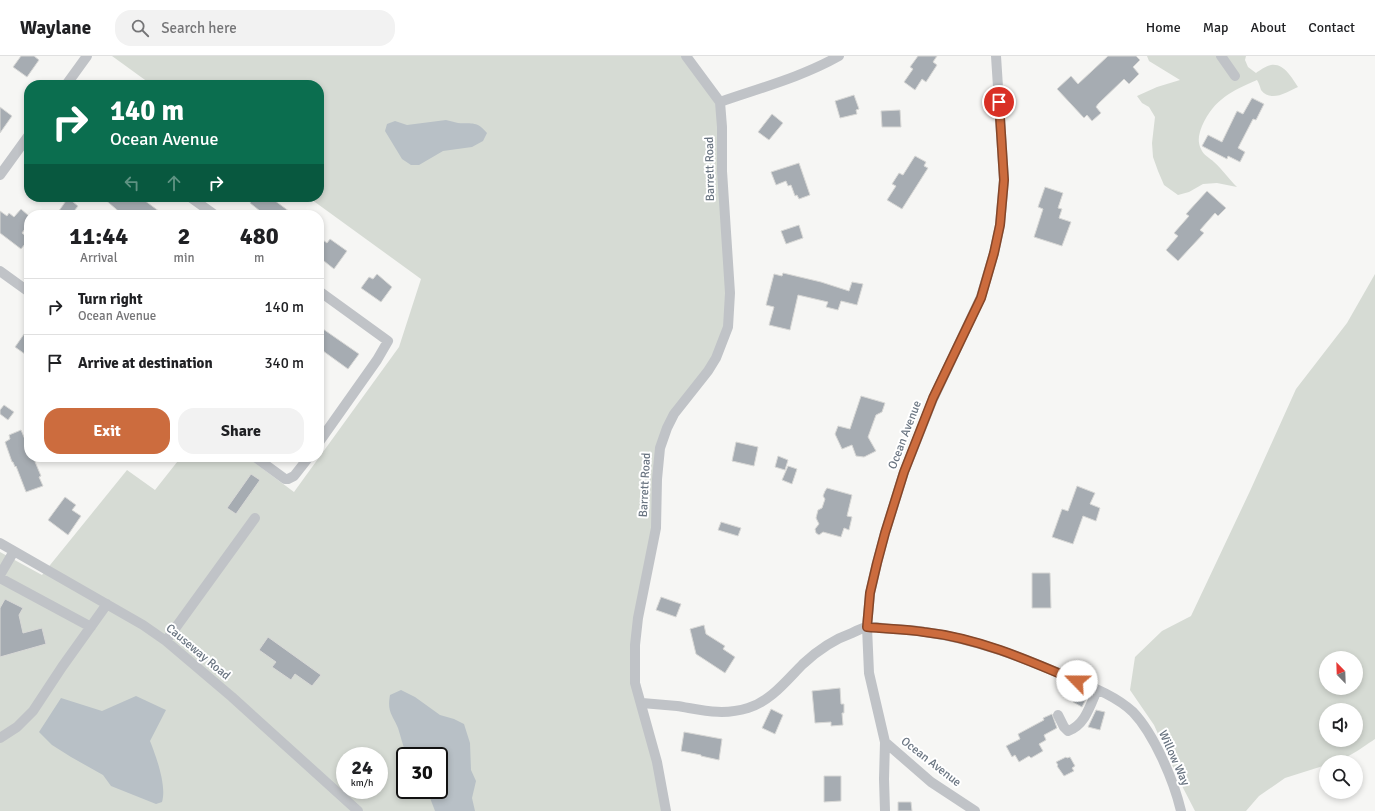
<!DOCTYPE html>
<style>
:root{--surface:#fff;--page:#f2f2f2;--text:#202124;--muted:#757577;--line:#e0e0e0;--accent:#cc6c3e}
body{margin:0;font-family:Signika,sans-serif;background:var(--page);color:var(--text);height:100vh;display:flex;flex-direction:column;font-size:15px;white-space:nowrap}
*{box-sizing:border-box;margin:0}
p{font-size:13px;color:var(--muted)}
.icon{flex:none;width:22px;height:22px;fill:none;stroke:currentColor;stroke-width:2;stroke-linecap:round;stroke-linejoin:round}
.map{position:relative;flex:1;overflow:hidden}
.panel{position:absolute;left:24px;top:154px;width:300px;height:252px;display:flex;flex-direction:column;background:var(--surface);border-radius:16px;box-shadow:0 2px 6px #0003}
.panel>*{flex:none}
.banner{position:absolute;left:24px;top:24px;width:300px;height:122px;border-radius:16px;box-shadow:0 2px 6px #0003;background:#0b6e4f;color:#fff;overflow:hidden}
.needle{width:26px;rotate:337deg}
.tools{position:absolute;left:1319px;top:595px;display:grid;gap:8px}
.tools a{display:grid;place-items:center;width:44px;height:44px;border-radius:50%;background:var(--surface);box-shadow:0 2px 6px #0003;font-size:20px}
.speed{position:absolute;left:336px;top:691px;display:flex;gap:8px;font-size:20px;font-weight:700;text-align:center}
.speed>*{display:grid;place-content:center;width:52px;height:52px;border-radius:50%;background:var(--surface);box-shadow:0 2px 6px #0003;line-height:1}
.speed small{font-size:10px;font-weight:400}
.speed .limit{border:2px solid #111;border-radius:6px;background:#fff;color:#111}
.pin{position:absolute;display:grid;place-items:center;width:34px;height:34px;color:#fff;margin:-17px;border:2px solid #fff;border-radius:50%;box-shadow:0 1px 4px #0007}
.me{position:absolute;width:44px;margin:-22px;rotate:293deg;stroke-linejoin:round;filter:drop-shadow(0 0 3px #0008)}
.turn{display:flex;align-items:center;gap:14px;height:84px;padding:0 20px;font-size:18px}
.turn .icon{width:52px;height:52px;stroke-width:2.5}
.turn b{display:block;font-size:28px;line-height:34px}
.lanes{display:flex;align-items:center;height:38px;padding:0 20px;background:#0003;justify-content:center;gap:20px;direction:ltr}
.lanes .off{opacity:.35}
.eta{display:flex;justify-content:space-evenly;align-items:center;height:68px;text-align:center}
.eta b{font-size:24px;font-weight:700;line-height:28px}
.cta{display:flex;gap:8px;margin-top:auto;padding:8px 20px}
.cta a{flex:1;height:46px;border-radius:16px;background:var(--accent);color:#fff;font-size:16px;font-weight:700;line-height:46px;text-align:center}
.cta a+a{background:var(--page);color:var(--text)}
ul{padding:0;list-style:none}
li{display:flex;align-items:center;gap:12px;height:56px;padding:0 20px;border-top:1px solid var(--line)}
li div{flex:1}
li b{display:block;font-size:15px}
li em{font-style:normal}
header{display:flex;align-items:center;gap:24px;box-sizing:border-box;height:56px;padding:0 20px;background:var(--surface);border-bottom:1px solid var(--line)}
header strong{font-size:19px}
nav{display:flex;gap:22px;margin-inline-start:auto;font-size:14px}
.search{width:280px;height:36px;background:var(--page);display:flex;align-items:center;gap:10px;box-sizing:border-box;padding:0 14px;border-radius:16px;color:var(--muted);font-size:15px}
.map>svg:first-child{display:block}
.green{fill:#d6dbd4;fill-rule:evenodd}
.water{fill:#b8c0c6}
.building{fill:#a6acb2;stroke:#d8d8d6}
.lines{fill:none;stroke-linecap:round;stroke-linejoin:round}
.minor{stroke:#c0c3c7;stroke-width:10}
.route-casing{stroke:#854628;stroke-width:10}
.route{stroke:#cc6c3e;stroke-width:7}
.labels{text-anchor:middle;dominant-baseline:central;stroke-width:4;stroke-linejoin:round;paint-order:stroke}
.street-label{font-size:12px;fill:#697481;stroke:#fff}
</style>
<header>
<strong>Waylane</strong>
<div class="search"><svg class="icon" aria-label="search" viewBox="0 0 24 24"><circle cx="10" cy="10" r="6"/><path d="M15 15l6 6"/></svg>Search here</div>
<nav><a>Home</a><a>Map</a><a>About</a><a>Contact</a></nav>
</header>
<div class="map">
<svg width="1375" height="755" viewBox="0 0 1375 755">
<rect width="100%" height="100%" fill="#f6f6f4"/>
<path class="green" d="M112,0H686L717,47L728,271L716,302L667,372L657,427L635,608L665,755H0V496L42,519L127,414L155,434L181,401H247L294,436L399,291L421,223L308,141H319V29H152ZM345,700H379V734H345ZM405,700H439V734H405Z
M1147,0H1246L1245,4L1248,11L1256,17C1260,14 1266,10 1271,9C1284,7 1292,22 1298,31C1287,36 1271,47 1261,34C1260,31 1259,27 1257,24C1232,35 1214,43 1202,70C1199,78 1197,85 1201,93C1203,99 1210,102 1214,106C1222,113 1229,123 1237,131L1217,127L1203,128L1189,136L1178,139L1164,129L1158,115L1153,101L1152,87L1155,61L1149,51L1142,47L1137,40L1157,31L1180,24L1149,5Z
M1375,218V683C1360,693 1344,706 1326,706V709L1285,722L1259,740L1246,755H1195L1180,726L1154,669L1130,634L1135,601L1162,575L1191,560L1250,435L1296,333L1347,267ZM1326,602H1356V632H1326ZM1326,654H1356V684H1326Z"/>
<path class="water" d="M446,64C450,65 454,66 458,67C473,68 477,65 487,77L483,85L472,91L443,95L419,109H411L402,103L385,75L387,68L395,65L407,69Z
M401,634L415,641L440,659L454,663L464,668L470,687L471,714L476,725L472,742L475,755H435L427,734H439V700H407C403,691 401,681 398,672C392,658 387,656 390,639Z
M136,640L166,654L150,685C156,700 167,730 162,746L156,748L111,730L103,719L71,701L52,689L39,676L61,642L102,655Z"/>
<path class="building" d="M21,0H34L39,4L27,21L13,11Z
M918,0H937L933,6L937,9L926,26L922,23L915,34L904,26L913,13L910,11Z
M1108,0H1136L1140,4L1133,11L1139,18L1129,28L1124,23L1098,48L1096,51L1101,57L1092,65L1087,59L1084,62L1057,33L1071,20L1078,28Z
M854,39L859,53L856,54L857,58L840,62L835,45Z
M1252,42L1264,48L1256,64L1253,63L1238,92L1245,96L1240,106L1228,100L1227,103L1202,90L1208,79L1222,86L1237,55L1243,58Z
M0,51L12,60L0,77Z
M900,54L901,71H882L881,55Z
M772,58L783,67L769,84L758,76Z
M915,100L926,106L924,110L928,112L902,153L887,144L896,130L892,128L899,117L903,119Z
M799,107L810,139L799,143L797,139L795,140L791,129L788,130L786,125L776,129L771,116Z
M1045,131L1063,137L1058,152L1062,153L1059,162L1071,166L1062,190L1034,181L1043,153L1038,151Z
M1207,135L1226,152L1218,160L1215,157L1200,174L1204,177L1178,205L1166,194L1178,180L1174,177L1189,160L1186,158Z
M102,141H140L164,159H123Z
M254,141H276L274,144L294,159H265L250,147Z
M68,142L78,150L71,159H56Z
M21,153L29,160V167L22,177L29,183L21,193L0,177V155L7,160L9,157L14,161Z
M799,169L803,182L786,188L781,175Z
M319,181L327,187L330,183L347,195L334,213L319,201Z
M783,217L821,226L849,235L852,226L863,228L857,249L841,245L838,254L826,251L828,246L798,239L790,274L769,269L774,251L766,249L774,218L782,220Z
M377,218L392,231L381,246L361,232L369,221L373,223Z
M29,271V301L15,291Z
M323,273L359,298L348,313L319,292V278Z
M861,340L885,347L882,356L876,359L868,381L876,395L864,401L856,400L852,389L842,393L835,378L838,370L850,373Z
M4,349L14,356L8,364L0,358V354Z
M21,374L29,393V401H33L41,420L39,421L43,430L26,436L16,410L15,411L13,406H12L5,386L10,383L9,379Z
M736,386L758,391L754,410L732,405Z
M778,400L788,404L785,414L775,411Z
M788,410L797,413L792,428L782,424Z
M251,418L260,424L236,458L227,452Z
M1077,430L1095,437L1090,448L1100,452L1096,465L1083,460L1073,488L1052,481L1062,453L1068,455Z
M827,432L852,439L847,460L852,461L849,474L844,472L841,481L823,476L819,479L816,477L815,473L819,468L816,462L818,454L822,452L825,443L823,440L825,435Z
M65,441L76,449L72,454L81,460L68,479L48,464Z
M721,466L741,472L738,480L718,474Z
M1032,517H1050L1051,552H1032Z
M661,541L681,548L676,561L656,554Z
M5,543L23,552L19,559L23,577L42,572L46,588L0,601V552Z
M704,569L706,578L725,590L723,593L735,601L725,617L696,598L690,573Z
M268,581L321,619L312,630L295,618L291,624L272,611L276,606L259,594Z
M840,632L841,648H844V657H842L843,669L831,670V666L815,667L812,635Z
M1078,636L1087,641L1082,651L1073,646Z
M771,653L783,659L775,678L762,672Z
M1096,654L1105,656L1100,674L1088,671Z
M1052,658L1057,672L1044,679L1046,684L1039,688L1043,695L1031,702L1029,700L1019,706L1015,699L1012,701L1006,690L1020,683L1018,678L1044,664L1043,662Z
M684,676L722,683L719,704L701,700V699L681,695Z
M1066,701L1067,702L1070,701L1075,710L1072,712L1074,715L1064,720L1057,710L1058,709L1056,706Z
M824,720H841V745L824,746Z
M898,746H911L912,755H898Z"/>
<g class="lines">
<path class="minor" d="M686,0L720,46
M1221,0L1235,20
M66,29L87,0
M720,46C760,32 802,21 839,0
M0,119L29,79
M190,141L215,159
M0,215L29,236
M319,235L388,285L377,304L319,386
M255,401L285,423H288L294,420L309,401
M0,487L143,569L166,585L232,641L358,755
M0,519L14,495
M0,522L91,571
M166,585L255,462
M642,647C653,648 665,649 677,650C702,654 722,660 748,652C771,645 786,625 803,608C818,594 832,584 852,577C856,575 862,572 867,571C875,570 885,573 893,573C904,574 915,574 925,576C976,583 1024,602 1070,622C1092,631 1116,640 1133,656C1154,678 1174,725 1181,755
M1058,659L1064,671L1068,675C1085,669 1090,650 1097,634
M0,682L17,671L33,655L62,611L107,548
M666,755L657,706L635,627V589L638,562L656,472L657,423L660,392L667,372L674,358L708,315L716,302L728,271L730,237L722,115V71L720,46
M885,755L884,723L885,686
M975,755L931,726L885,686L869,617L867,571L870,537L877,507L885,477L904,416L933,343L981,241L994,197L1000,169L1004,124L996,0"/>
</g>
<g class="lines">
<g class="route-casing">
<path id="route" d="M999,46L1004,124L1000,169L994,197L981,242L933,342L904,416L885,477L877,507L870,537L867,571C886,573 905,573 924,576C978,582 1028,604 1077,625"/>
</g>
<use href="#route" class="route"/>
</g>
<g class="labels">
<g class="street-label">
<text transform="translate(710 113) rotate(-91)">Barrett Road</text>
<text transform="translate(905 379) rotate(-69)">Ocean Avenue</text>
<text transform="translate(645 429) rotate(-87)">Barrett Road</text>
<text transform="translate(198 596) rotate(40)">Causeway Road</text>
<text transform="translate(1174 702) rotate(66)">Willow Way</text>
<text transform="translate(931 706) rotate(38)">Ocean Avenue</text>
</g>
</g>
</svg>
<div class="tools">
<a><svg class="needle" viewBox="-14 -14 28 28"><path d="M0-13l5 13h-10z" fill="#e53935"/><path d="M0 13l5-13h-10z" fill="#757577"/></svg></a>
<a><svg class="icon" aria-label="sound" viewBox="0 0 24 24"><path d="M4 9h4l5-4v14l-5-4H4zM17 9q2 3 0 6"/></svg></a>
<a><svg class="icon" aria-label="search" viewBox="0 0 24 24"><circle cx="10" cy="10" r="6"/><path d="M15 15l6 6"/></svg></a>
</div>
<div class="speed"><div>24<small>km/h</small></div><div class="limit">30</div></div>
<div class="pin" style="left:999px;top:46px;background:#d93025"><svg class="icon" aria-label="arrive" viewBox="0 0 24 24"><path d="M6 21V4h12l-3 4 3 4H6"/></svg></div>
<svg class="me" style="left:1077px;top:625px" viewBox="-20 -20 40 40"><circle r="19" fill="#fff"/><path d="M0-13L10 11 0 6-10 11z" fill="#cc6c3e"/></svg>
<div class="banner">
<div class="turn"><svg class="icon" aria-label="right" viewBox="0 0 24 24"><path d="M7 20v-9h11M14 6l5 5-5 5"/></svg><div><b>140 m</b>Ocean Avenue</div></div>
<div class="lanes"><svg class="icon off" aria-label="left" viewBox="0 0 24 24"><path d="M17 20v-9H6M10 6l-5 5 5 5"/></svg><svg class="icon off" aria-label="ahead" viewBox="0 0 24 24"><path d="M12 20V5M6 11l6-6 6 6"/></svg><svg class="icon" aria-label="right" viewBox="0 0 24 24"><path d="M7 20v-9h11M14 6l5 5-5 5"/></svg></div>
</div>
<section class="panel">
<div class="eta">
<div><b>11:44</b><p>Arrival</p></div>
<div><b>2</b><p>min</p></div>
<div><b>480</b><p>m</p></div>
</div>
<ul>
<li><svg class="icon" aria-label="right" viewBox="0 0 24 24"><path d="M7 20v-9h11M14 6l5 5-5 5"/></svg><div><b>Turn right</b><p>Ocean Avenue</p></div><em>140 m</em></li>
<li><svg class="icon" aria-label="arrive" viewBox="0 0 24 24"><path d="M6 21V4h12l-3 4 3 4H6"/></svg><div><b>Arrive at destination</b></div><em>340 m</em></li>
</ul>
<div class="cta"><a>Exit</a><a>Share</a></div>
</section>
</div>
